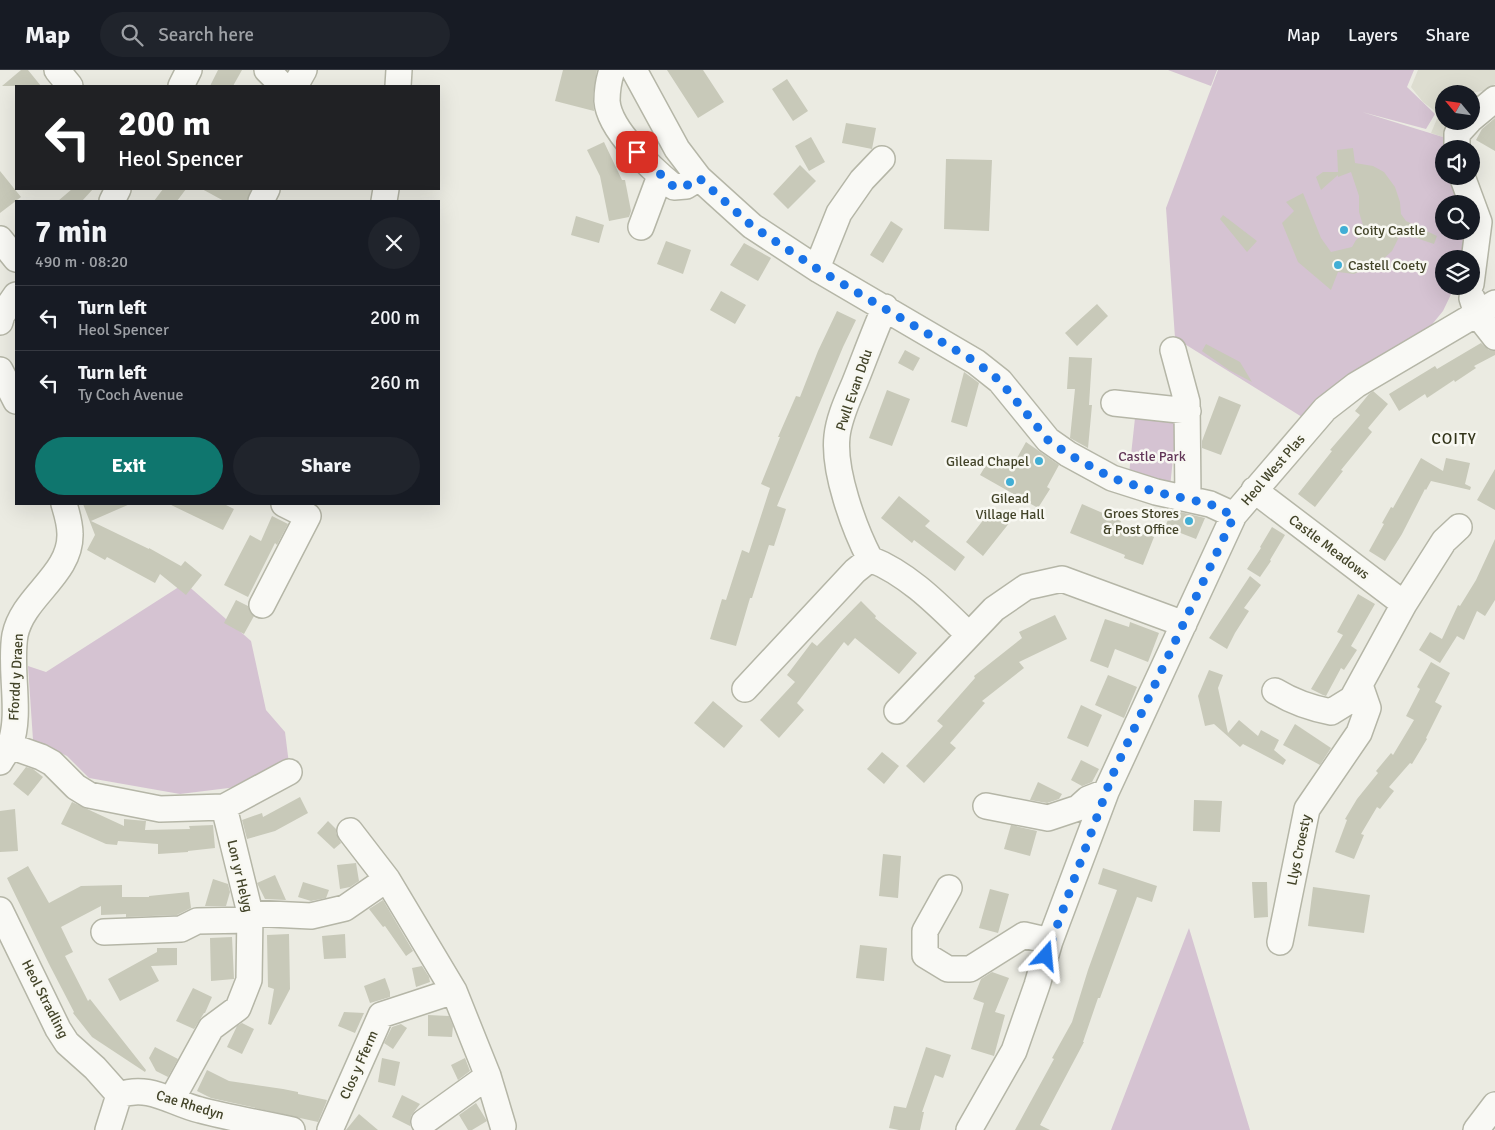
<!DOCTYPE html>
<meta charset="utf-8">
<style>
:root{--surface:#171b24;--page:#20242c;--text:#f1f3f6;--muted:#9ea1a6;--line:#363941;--accent:#0f766e}
body{margin:0;font-family:Signika,sans-serif;background:var(--page);color:var(--text);height:100vh;display:flex;flex-direction:column;font-size:19px;white-space:nowrap}
*{box-sizing:border-box;margin:0}
p{font-size:16px;color:var(--muted)}
.icon{flex:none;width:28px;height:28px;fill:none;stroke:currentColor;stroke-width:2;stroke-linecap:round;stroke-linejoin:round}
.map{position:relative;flex:1;overflow:hidden}
.side{position:absolute;left:15px;top:130px;width:425px;height:305px;display:flex;flex-direction:column;background:var(--surface);border-radius:0px;box-shadow:0 5px 20px #0002}
.side>*{flex:none}
.top-card{position:absolute;left:15px;top:15px;width:425px;height:105px;border-radius:0px;box-shadow:0 5px 20px #0002;background:#202124;color:#fff;overflow:hidden}
.needle{width:32px;rotate:299deg}
.fabs{position:absolute;left:1435px;top:15px;display:grid;gap:10px}
.fabs a{display:grid;place-items:center;width:45px;height:45px;border-radius:50%;background:var(--surface);box-shadow:0 5px 20px #0002;font-size:25px}
.pin{position:absolute;display:grid;place-items:center;width:42px;height:42px;color:#fff;margin:-21px;border-radius:10px;box-shadow:0 2px 8px #0006}
.me{position:absolute;width:55px;margin:-28px;rotate:18deg;stroke-linejoin:round;filter:drop-shadow(0 0 4px #0008)}
.turn{display:flex;align-items:center;gap:18px;height:105px;padding:0 20px;font-size:22px}
.turn .icon{width:65px;height:65px;stroke-width:2.5}
.turn b{display:block;font-size:35px;line-height:42px}
.round{display:grid;place-items:center;flex:none;width:52px;height:52px;border-radius:26px;background:var(--page)}
.head{display:flex;align-items:center;justify-content:space-between;height:85px;padding:0 20px}
h1{font-size:30px;font-weight:700;line-height:38px}
.action{display:flex;gap:10px;margin-top:auto;padding:10px 20px}
.action a{flex:1;height:58px;border-radius:30px;background:var(--accent);color:#fff;font-size:20px;font-weight:700;line-height:58px;text-align:center}
.action a+a{background:var(--page);color:var(--text)}
ul{padding:0;list-style:none}
li{display:flex;align-items:center;gap:15px;height:65px;padding:0 20px;border-top:1px solid var(--line)}
li div{flex:1}
li b{display:block;font-size:19px}
li em{font-style:normal}
header{display:flex;align-items:center;gap:30px;box-sizing:border-box;height:70px;padding:0 25px;background:var(--surface);border-bottom:1px solid var(--line)}
header strong{font-size:24px}
nav{display:flex;gap:28px;margin-inline-start:auto;font-size:18px}
.search{width:350px;height:45px;background:var(--page);display:flex;align-items:center;gap:12px;box-sizing:border-box;padding:0 18px;border-radius:28px;color:var(--muted);font-size:19px}
.map>svg:first-child{display:block}
.built{fill:#ddddd0}
.green{fill:#d5c3d2}
.building{fill:#c8c9b9}
.lines{fill:none;stroke-linecap:round;stroke-linejoin:round}
.minor-casing{stroke:#b5b6a7;stroke-width:28}
.minor{stroke:#f9f9f5;stroke-width:25}
.route{stroke:#1a73e8;stroke-width:9;stroke-dasharray:0 16.2}
.poi-dot{fill:#41aed5;stroke:#f8f8f2;stroke-width:2}
.labels{text-anchor:middle;dominant-baseline:central;stroke-width:5;stroke-linejoin:round;paint-order:stroke}
.poi-label{font-size:14px;fill:#434429;stroke:#f8f8f2;text-anchor:start}
.street-label{font-size:14px;fill:#434429;stroke:#f8f8f2}
.park-label{font-size:14px;fill:#613557;stroke:#f8f8f2}
.quarter-label{font-size:16px;letter-spacing:1px;fill:#33351b;stroke:#f8f8f2}
</style>
<header>
<strong>Map</strong>
<div class="search"><svg class="icon" aria-label="search" viewBox="0 0 24 24"><circle cx="10" cy="10" r="6"/><path d="M15 15l6 6"/></svg>Search here</div>
<nav><a>Map</a><a>Layers</a><a>Share</a></nav>
</header>
<div class="map">
<svg width="1495" height="1060" viewBox="0 0 1495 1060">
<rect width="100%" height="100%" fill="#ebebe2"/>
<path class="built" d="M1418,0H1495V14L1489,20L1464,24H1444V51H1453L1457,72L1431,63L1439,44L1423,32L1411,17Z"/>
<path class="green" d="M1168,0H1217L1211,16Z
M1218,0H1414L1407,17L1435,44L1426,59L1362,42L1446,68L1448,79H1444V106H1456L1463,134H1444V161H1467L1463,189H1444V216H1455L1443,241L1425,263L1359,300L1332,317L1302,347L1175,268L1166,138Z
M1135,348L1166,349L1173,351L1176,360L1170,417L1128,413Z
M185,513L251,571L266,640L285,662L289,694L245,716L180,724L89,708L67,686L33,670L28,596L46,602Z
M1189,858L1250,1060H1111Z"/>
<path class="building" d="M21,0H28L41,16H2Z
M218,0H242L233,16H210Z
M563,0H597L593,26L594,41L555,31Z
M667,0H703L724,32L698,48Z
M787,9L808,41L793,51L772,19Z
M1495,48V81L1476,70L1482,59Z
M846,53L876,58L872,79L842,73Z
M811,67L825,92L809,101L795,76Z
M604,72L622,110H625L631,141L629,147L609,151L600,106L587,80Z
M1353,78L1355,93L1373,96L1384,102L1395,117L1400,132L1401,144L1406,151L1437,166L1434,174L1401,163L1392,181L1380,192L1354,204L1338,202L1331,220L1298,192L1282,153L1294,141L1286,132L1303,123L1321,168L1331,182L1352,177L1356,170L1365,162L1359,142V126L1351,102L1338,107V105L1321,120L1316,107L1323,102H1338L1337,80Z
M946,89L992,90L989,161L944,159Z
M800,95L816,111L788,139L773,124Z
M0,101L21,127L0,143Z
M72,119H93L82,131H58Z
M163,119H186L177,131H154Z
M202,119H249L251,120L247,131H224Z
M1223,145L1257,171L1247,182L1220,149Z
M576,146L604,155L599,173L571,165Z
M891,151L903,159L883,193L870,185Z
M666,171L691,180L683,204L657,194Z
M744,173L771,188L758,211L730,195Z
M721,221L746,235L735,254L710,240Z
M1097,234L1108,246L1077,276L1065,263Z
M837,241L856,250L843,277L777,436L786,439L774,476L769,475L752,528H750L736,576L710,569L722,529L726,530L742,480L749,483L770,418L761,414L780,367H778L796,326L800,327L818,281Z
M1481,273L1489,280L1495,281V285L1474,296L1476,298L1455,312L1454,310L1427,328L1425,324L1399,341L1389,324L1435,296L1437,299Z
M1206,274L1240,292L1252,312L1229,300L1202,281Z
M905,280L920,288L913,301L898,293Z
M1069,287L1092,288L1089,335H1092L1088,378L1070,368L1075,319H1067Z
M964,302L979,313L967,357L951,352Z
M887,320L910,329L892,376L869,368Z
M1373,321L1388,334L1368,358L1372,362L1341,400L1343,401L1315,437L1298,424L1332,381L1330,380L1360,345L1355,341L1369,324Z
M1219,326L1241,335L1221,385L1202,378V371Z
M1026,372L1059,395L1047,417L1050,419L1038,438L980,405L992,385L1012,397Z
M1421,388L1443,401L1446,388L1470,393L1465,414L1471,417L1470,420L1431,411L1426,420L1425,419L1402,464L1385,491L1369,481L1384,454L1382,453L1391,437L1393,438Z
M1495,399V440L1477,430Z
M899,426L930,451L925,456L965,487L955,501L914,470L912,473L881,448Z
M83,434H130L91,451L149,479V478L181,496L185,491L202,505L186,525L160,504L155,513L107,487L105,490L87,480L95,465Z
M169,434H224L234,439L223,460Z
M1082,434L1121,451L1120,454L1154,467L1143,495L1124,488L1125,485L1070,463Z
M992,439L1010,452L983,486L966,472Z
M1172,440L1205,448L1196,469L1165,457Z
M272,446L288,454L277,475L275,473L248,527L224,515L250,465L261,471Z
M1272,457L1285,465L1270,490L1271,491L1260,507L1247,499L1261,478L1260,477Z
M1495,469V530L1485,546L1477,541L1464,570L1457,566L1440,593L1419,580L1430,562L1442,569L1458,535L1460,536L1476,510Z
M1250,506L1261,515L1244,538L1249,541L1235,563L1227,579L1209,568Z
M1358,524L1375,534L1351,576L1357,580L1344,600L1341,598L1326,626L1323,625L1311,619L1343,565L1337,562Z
M236,530L248,536L250,542L254,546L244,564L224,553Z
M861,531L876,546L875,548L917,583L899,604L855,568L848,576L844,572L797,633L804,640L779,668L760,650L795,612L787,605L812,572L817,576Z
M1055,545L1067,569L1019,592L1024,598L982,631L985,633L950,673L956,678L924,713L906,696L943,656L937,651L975,608L974,606L1022,568L1019,562Z
M1105,549L1129,557L1130,552L1159,563L1148,592L1115,579L1108,598L1090,591Z
M1431,592L1450,603L1435,632L1442,636L1426,668L1427,669L1412,694L1410,693L1389,717L1394,721L1380,739L1377,737L1361,764L1364,765L1354,789L1335,782L1347,750L1345,749L1357,729L1378,703L1376,701L1391,683L1393,685L1414,650L1406,646L1420,619L1417,617Z
M1209,600L1223,605L1218,618L1228,663L1239,650L1258,666L1261,660L1279,670L1274,680L1286,690L1283,695L1243,674L1240,677L1214,654L1205,656L1198,626Z
M1108,605L1137,617L1124,648L1095,635Z
M713,631L743,656L724,678L694,653Z
M1081,635L1102,645L1088,677L1067,668Z
M1295,654L1331,678L1320,695L1283,675Z
M882,682L899,696L884,714L867,699Z
M1081,690L1099,699L1092,712L1082,716L1071,710Z
M26,697L33,699L43,707L28,726L13,714Z
M1038,712L1062,724L1059,729L1047,733L1030,730Z
M300,727L308,743L275,761L247,769L242,750L262,743L263,747Z
M1194,730L1222,731L1220,762L1193,761Z
M72,732L124,756V749L146,751L145,760L190,759L189,756L213,755L215,778L188,781V782L158,784V774L118,771L117,775L106,774L61,754Z
M15,739L18,781L0,782V741Z
M328,751L336,759V763L341,773L334,779L317,763Z
M1011,755L1037,761L1030,786L1004,779Z
M883,784L901,786L898,828L879,826Z
M356,793L359,811L350,817L340,819L337,795Z
M28,796L49,833L81,816L122,815V827H149V826L189,822L191,838L177,845L126,847V844L101,845V836L61,857L73,882L65,886L88,931L90,929L146,1000L145,1002L92,967L73,943L74,942L49,894L7,808Z
M1103,798L1157,816L1152,832L1137,827L1100,928H1098L1083,972H1084L1040,1055L1050,1060H1015L1054,989L1052,988L1072,952L1088,900L1117,820L1098,814Z
M275,805L286,830L265,829L257,813Z
M213,809L228,814L230,822L226,836H205Z
M303,812L329,820L326,828L311,831L298,827Z
M1252,812H1267L1268,847L1254,848Z
M1313,817L1370,825L1364,863L1308,856Z
M990,819L1009,824L998,863L979,858Z
M383,830L413,881L406,886L385,856L383,857L369,839Z
M289,864L290,919L271,955L268,954L274,919L268,917L267,865Z
M345,864L346,888L324,889L322,866Z
M232,867L234,909L211,911L210,868Z
M860,875L887,878L884,911L856,908Z
M157,878H177V895L151,896L159,911L120,931L108,909L157,882Z
M422,896L429,907L430,912L416,917L412,898Z
M992,902L1009,908L995,942L1005,945L994,986L971,979L984,933L973,929L981,909Z
M385,908L390,922V927L370,933L364,916Z
M193,918L212,927L205,943H204L194,959L176,951Z
M344,942L364,943L355,963L338,956Z
M428,945L449,946L453,956L452,967L428,966Z
M242,953L254,959L242,984L227,977L237,956Z
M401,954L407,958L393,979L384,973L392,957Z
M155,977L178,989L168,1007L156,1001L149,988Z
M926,977L951,985L943,1008L935,1005L922,1042H924L920,1060H899L889,1058L894,1036L906,1038Z
M382,988L400,992L395,1016L378,1012Z
M465,988L470,1001L458,1010L451,995Z
M207,1000L229,1011L283,1019L298,1022V1024L327,1030L326,1033L318,1052L211,1028L197,1021Z
M402,1025L420,1034L411,1046L410,1056L392,1047Z
M476,1033L487,1051L472,1060H468L459,1045Z
M359,1044L378,1060H346Z"/>
<g class="lines">
<g class="minor-casing">
<path id="minor" d="M57,0L70,16
M267,0L283,16
M612,0C609,9 607,21 607,31C609,60 652,99 674,117L686,116L699,108
M634,0L677,79L699,108L752,156L819,200L976,292L1000,311L1048,370L1068,384L1112,408L1156,422L1210,434L1234,445
M181,16L189,0
M295,16L304,0
M398,16L399,0
M1471,49L1495,29
M1457,79V64L1469,51
M1462,106L1479,152L1471,214
M112,131L118,119
M261,131L267,119
M384,131L386,119
M641,157L660,106
M0,169L16,189
M817,198L839,143L862,110L882,89
M1472,228L1477,244L1495,267
M0,252L2,245L16,225
M1173,280L1187,332L1188,429
M0,300L16,331
M1114,333L1188,341
M1254,420L1404,534
M870,489C854,458 833,401 837,366C839,347 848,329 855,312C865,287 874,262 885,237
M262,535L308,446L284,434
M745,619L855,501L870,489C909,504 940,537 969,565
M1275,621C1293,632 1310,638 1331,642L1352,629L1404,534L1444,471L1459,457
M897,641L994,539L1026,517L1062,509L1184,554
M10,676L41,687L52,693L76,717L89,725L160,739L224,737L289,702
M0,692C3,686 8,681 10,675C22,644 9,599 15,565C23,526 71,505 70,464C70,453 67,444 64,434
M986,736L1048,748L1078,738L1088,729L1106,722
M350,761L387,809L454,921L488,1006L503,1056
M949,818L925,861V885L948,899H970L1024,865L1050,871
M0,840L58,959L67,973L95,998L119,1025L108,1060
M250,843L311,846L345,838L387,809
M104,862L181,859L197,851L250,850
M1280,872L1307,739L1359,663L1368,638L1360,615
M119,1025C150,1014 171,1033 200,1040C230,1048 261,1053 292,1060
M172,1029L211,958L238,938L249,910L250,843L224,737
M424,1052L488,1006
M330,1060L381,945L454,921
M969,1060L1014,981L1037,915L1050,871L1106,722L1234,445L1325,339L1356,315L1495,233
M1476,1060L1495,1035"/>
</g>
<use href="#minor" class="minor"/>
</g>
<g class="lines">
<path class="route" d="M637,82L674,117L686,116L699,108L752,156L819,200L976,292L1000,311L1048,370L1068,384L1112,408L1156,422L1210,434L1234,446L1112,706L1046,886"/>
</g>
<g class="poi-dot">
<circle cx="1344" cy="160" r="5"/>
<circle cx="1338" cy="195" r="5"/>
<circle cx="1039" cy="391" r="5"/>
<circle cx="1010" cy="412" r="5"/>
<circle cx="1189" cy="451" r="5"/>
</g>
<g class="labels">
<g class="poi-label">
<text x="1354" y="160">Coity Castle</text>
<text x="1348" y="195">Castell Coety</text>
<text x="1029" y="391" text-anchor="end">Gilead Chapel</text>
<text x="1010" y="428" text-anchor="middle">Gilead<tspan x="1010" dy="16">Village Hall</tspan></text>
<text x="1179" y="443" text-anchor="end">Groes Stores<tspan x="1179" dy="16">&amp; Post Office</tspan></text>
</g>
<g class="street-label">
<text transform="translate(854 320) rotate(-71)">Pwll Evan Ddu</text>
<text transform="translate(1273 400) rotate(-49)">Heol West Plas</text>
<text transform="translate(1329 477) rotate(37)">Castle Meadows</text>
<text transform="translate(16 607) rotate(-87)">Ffordd y Draen</text>
<text transform="translate(1299 780) rotate(-78)">Llys Croesty</text>
<text transform="translate(240 806) rotate(77)">Lon yr Helyg</text>
<text transform="translate(45 929) rotate(63)">Heol Stradling</text>
<text transform="translate(359 995) rotate(-66)">Clos y Fferm</text>
<text transform="translate(190 1035) rotate(17)">Cae Rhedyn</text>
</g>
<g class="park-label">
<text x="1152" y="386">Castle Park</text>
</g>
<g class="quarter-label">
<text x="1454" y="369">COITY</text>
</g>
</g>
</svg>
<div class="fabs">
<a><svg class="needle" viewBox="-14 -14 28 28"><path d="M0-13l5 13h-10z" fill="#e53935"/><path d="M0 13l5-13h-10z" fill="#9ea1a6"/></svg></a>
<a><svg class="icon" aria-label="sound" viewBox="0 0 24 24"><path d="M4 9h4l5-4v14l-5-4H4zM17 9q2 3 0 6"/></svg></a>
<a><svg class="icon" aria-label="search" viewBox="0 0 24 24"><circle cx="10" cy="10" r="6"/><path d="M15 15l6 6"/></svg></a>
<a><svg class="icon" aria-label="layers" viewBox="0 0 24 24"><path d="M12 4l9 5-9 5-9-5zM3 14l9 5 9-5"/></svg></a>
</div>
<div class="pin" style="left:637px;top:82px;background:#d93025"><svg class="icon" aria-label="arrive" viewBox="0 0 24 24"><path d="M6 21V4h12l-3 4 3 4H6"/></svg></div>
<svg class="me" style="left:1046px;top:886px" viewBox="-20 -20 40 40"><path d="M0-17L14 15 0 8-14 15z" fill="#1a73e8" stroke="#fff" stroke-width="4"/></svg>
<div class="top-card">
<div class="turn"><svg class="icon" aria-label="left" viewBox="0 0 24 24"><path d="M17 20v-9H6M10 6l-5 5 5 5"/></svg><div><b>200 m</b>Heol Spencer</div></div>
</div>
<section class="side">
<div class="head"><div><h1>7 min</h1><p>490 m · 08:20</p></div><a class="round"><svg class="icon" aria-label="close" viewBox="0 0 24 24"><path d="M6 6l12 12M18 6L6 18"/></svg></a></div>
<ul>
<li><svg class="icon" aria-label="left" viewBox="0 0 24 24"><path d="M17 20v-9H6M10 6l-5 5 5 5"/></svg><div><b>Turn left</b><p>Heol Spencer</p></div><em>200 m</em></li>
<li><svg class="icon" aria-label="left" viewBox="0 0 24 24"><path d="M17 20v-9H6M10 6l-5 5 5 5"/></svg><div><b>Turn left</b><p>Ty Coch Avenue</p></div><em>260 m</em></li>
</ul>
<div class="action"><a>Exit</a><a>Share</a></div>
</section>
</div>
